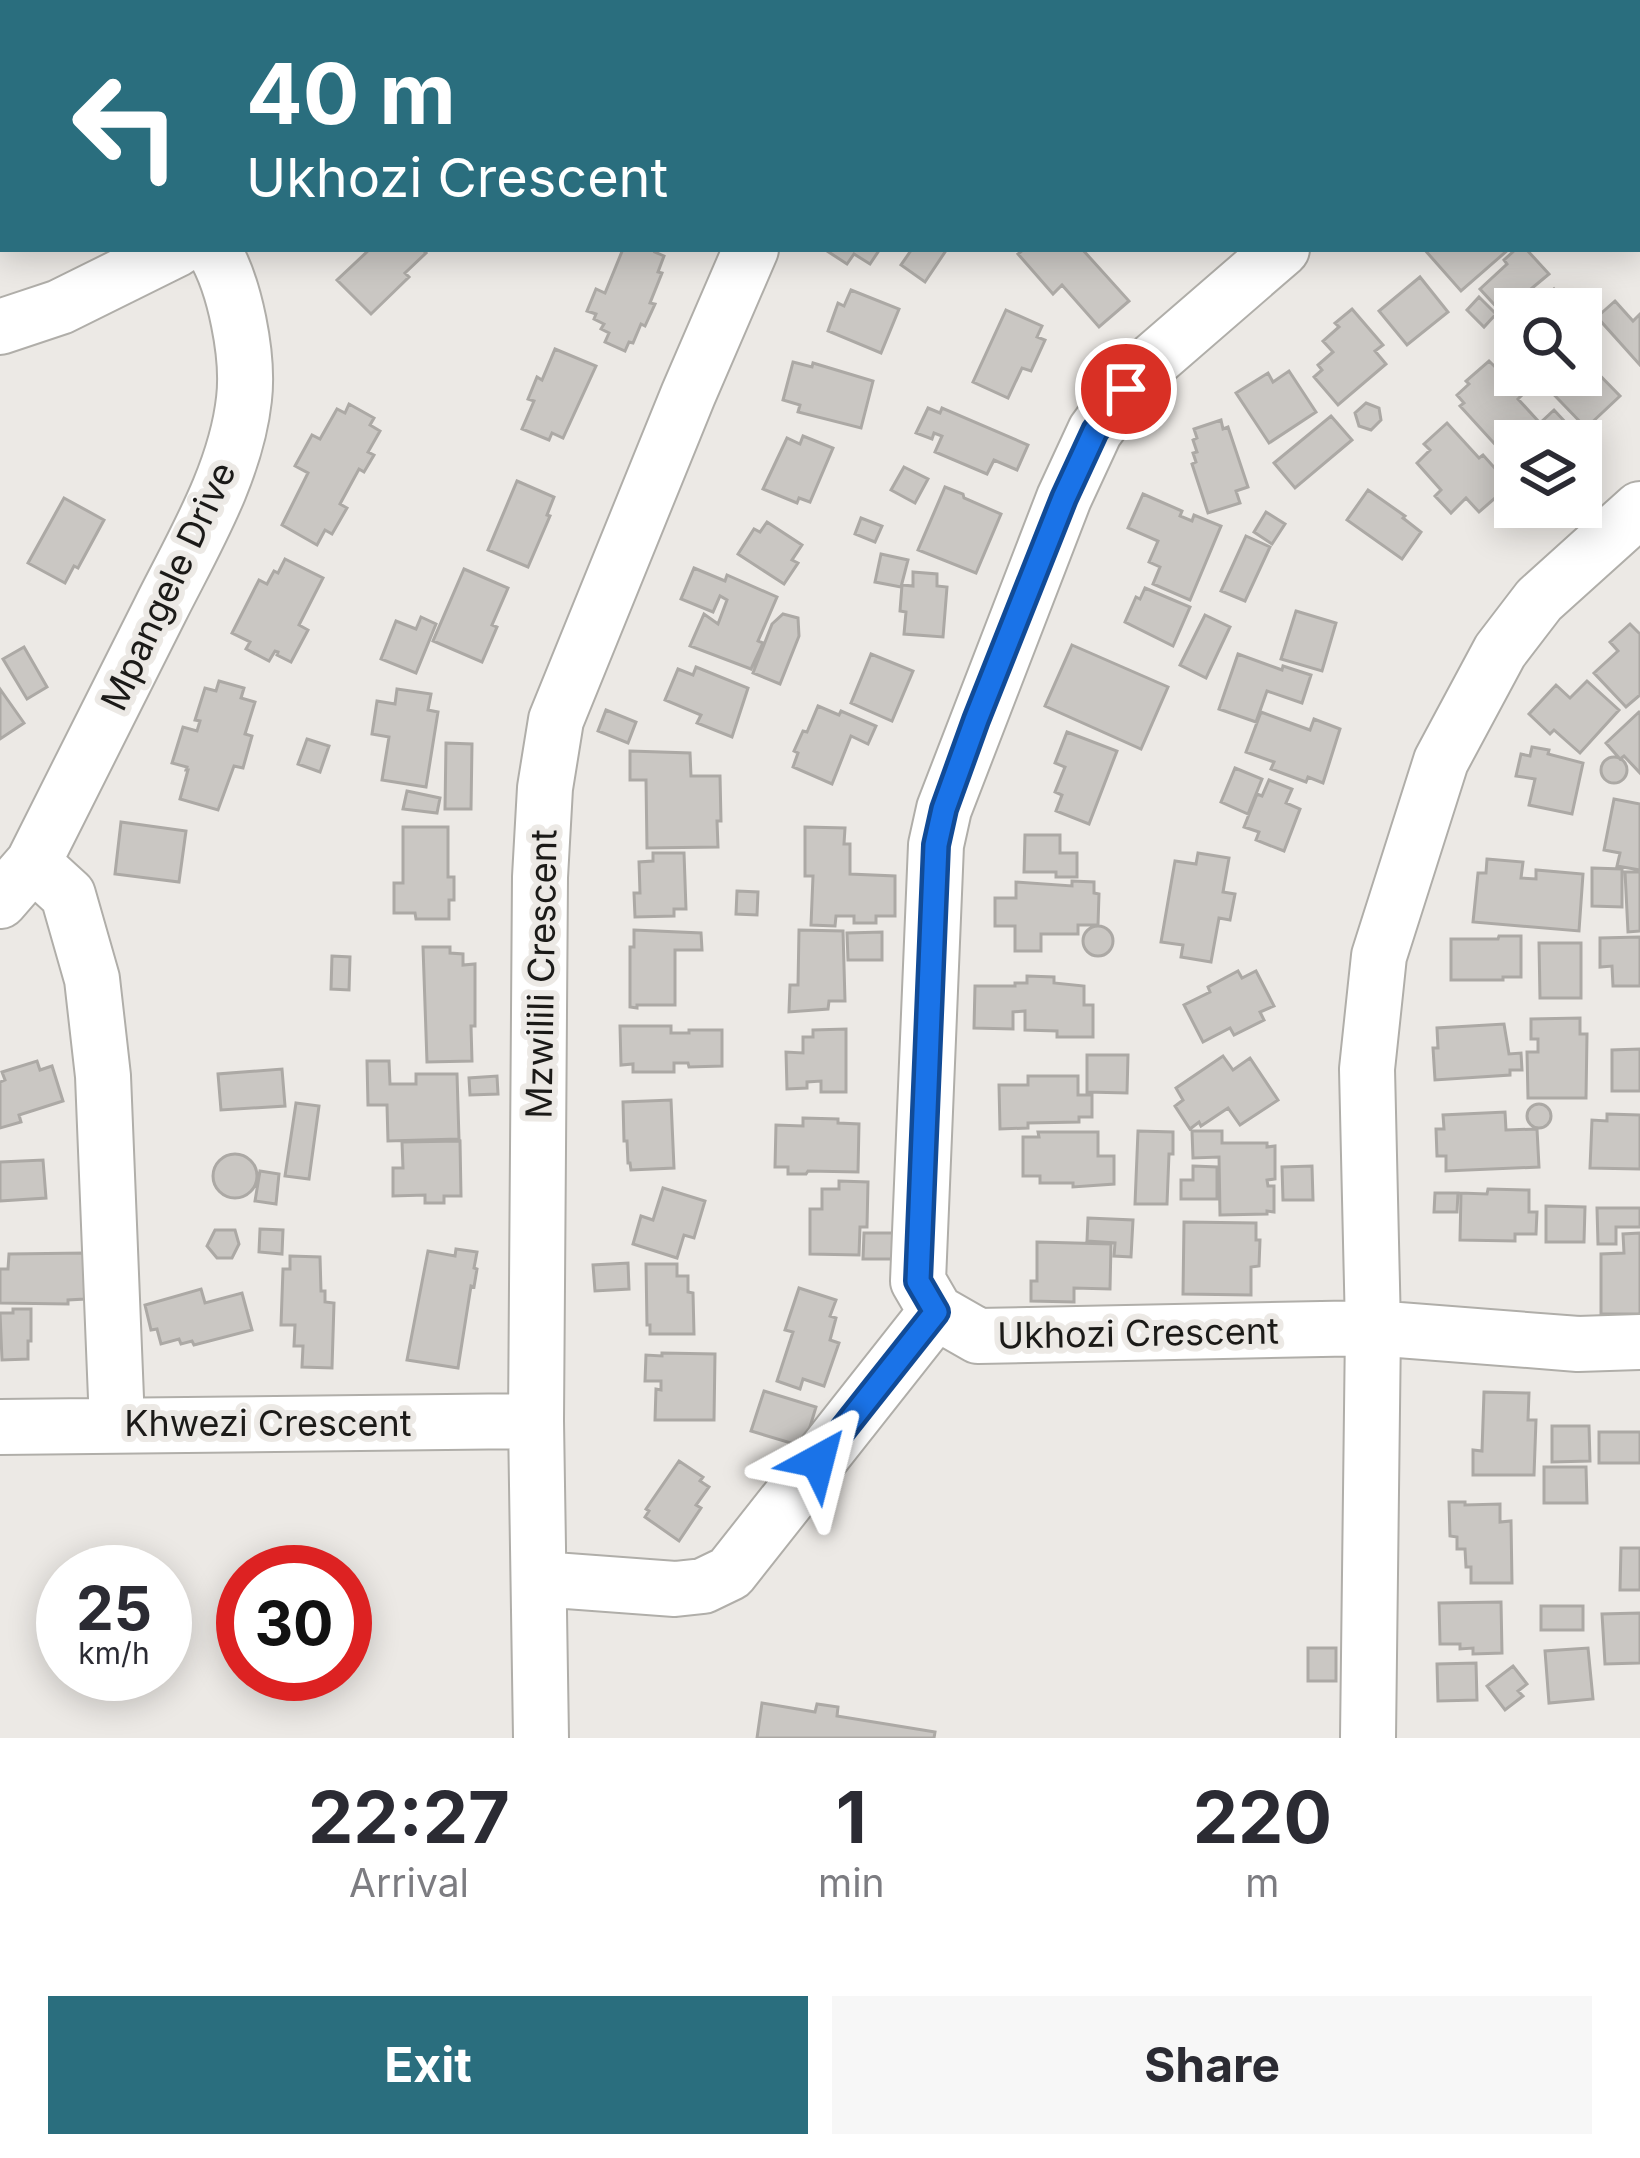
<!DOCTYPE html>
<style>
:root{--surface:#fff;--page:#f7f7f7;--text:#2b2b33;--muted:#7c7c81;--accent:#2a6e7e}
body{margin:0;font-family:Inter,sans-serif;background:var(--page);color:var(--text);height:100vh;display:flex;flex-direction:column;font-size:45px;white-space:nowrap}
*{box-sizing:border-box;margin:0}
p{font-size:39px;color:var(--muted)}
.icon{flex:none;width:66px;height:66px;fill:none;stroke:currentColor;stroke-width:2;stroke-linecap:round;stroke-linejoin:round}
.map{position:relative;height:1738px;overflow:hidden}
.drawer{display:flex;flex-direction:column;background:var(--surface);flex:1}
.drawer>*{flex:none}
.banner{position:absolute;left:0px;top:0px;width:1641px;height:252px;box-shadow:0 6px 30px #0003;background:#2a6e7e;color:#fff;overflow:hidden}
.controls{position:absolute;left:1494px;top:288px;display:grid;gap:24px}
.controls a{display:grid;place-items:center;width:108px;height:108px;border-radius:0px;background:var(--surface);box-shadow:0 6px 30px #0003;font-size:60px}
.speed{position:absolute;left:36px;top:1545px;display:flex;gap:24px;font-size:60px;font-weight:700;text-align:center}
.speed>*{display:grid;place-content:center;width:156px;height:156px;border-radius:50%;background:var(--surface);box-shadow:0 6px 30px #0003;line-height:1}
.speed small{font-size:30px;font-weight:400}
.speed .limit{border:18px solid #d22;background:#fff;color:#111}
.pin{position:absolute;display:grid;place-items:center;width:102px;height:102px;color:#fff;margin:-51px;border:6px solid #fff;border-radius:50%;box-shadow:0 3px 12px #0007}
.me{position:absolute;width:132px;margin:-66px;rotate:38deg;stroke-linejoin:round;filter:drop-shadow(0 0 9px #0008)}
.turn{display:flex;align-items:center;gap:42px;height:252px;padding:0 48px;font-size:54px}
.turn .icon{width:156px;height:156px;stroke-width:2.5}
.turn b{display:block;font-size:84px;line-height:102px}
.eta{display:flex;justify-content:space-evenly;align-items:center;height:204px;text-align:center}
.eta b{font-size:72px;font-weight:700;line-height:84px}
.primary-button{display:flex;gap:24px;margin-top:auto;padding:24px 48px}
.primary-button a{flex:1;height:138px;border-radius:0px;background:var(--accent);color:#fff;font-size:48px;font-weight:700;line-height:138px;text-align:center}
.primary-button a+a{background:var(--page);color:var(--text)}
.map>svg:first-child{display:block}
.building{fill:#cac7c3;stroke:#aca9a5;stroke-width:3}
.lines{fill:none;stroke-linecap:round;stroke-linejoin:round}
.minor-casing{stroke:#b0aea9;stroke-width:58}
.minor{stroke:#fff;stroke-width:54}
.route-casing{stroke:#114b97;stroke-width:30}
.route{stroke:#1a73e8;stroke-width:21}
.labels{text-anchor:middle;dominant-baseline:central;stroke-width:12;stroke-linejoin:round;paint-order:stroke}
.street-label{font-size:36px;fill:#1b1a18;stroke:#ece9e5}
</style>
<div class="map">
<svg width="1640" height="1738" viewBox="0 0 1640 1738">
<rect width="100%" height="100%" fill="#ece9e5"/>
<path class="building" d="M714,0H844L841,3H712Z
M370,249H422L426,253L405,273L409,277L371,314L337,280Z
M623,249H657L655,252L664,256L658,272L662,273L650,303L655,304L645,326L641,324L633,343L629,342L625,351L605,342L609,333L601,329L604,324L594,319L596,314L587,311L596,289L605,293Z
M824,249H880L870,264L854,254L847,264Z
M912,249H947L925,282L901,265Z
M1024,249H1082L1129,301L1099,327L1062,285L1053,294L1018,254Z
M1424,249H1509L1461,291Z
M1516,249H1526L1549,274L1502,313L1480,289L1507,264L1504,260Z
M1420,277L1448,312L1407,345L1379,311Z
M1554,289L1571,307L1533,309Z
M851,290L899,309L881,353L828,331L838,303L844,306Z
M1479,297L1496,314L1484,327L1467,310Z
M1615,301L1633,321L1640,314V365L1597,317Z
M1352,309L1383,345L1375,351L1386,364L1338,405L1314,377L1322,370L1318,365L1333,352L1323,341L1339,327L1335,323Z
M1006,310L1042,326L1037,337L1045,340L1031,371L1022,368L1008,398L973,382Z
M555,349L596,366L563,438L552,433L549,440L522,429L534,401L528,399L537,377L542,380Z
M1581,356L1620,396L1586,428L1535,375H1581Z
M1489,361L1523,394L1518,399L1540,423L1554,410L1583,441H1515L1513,464L1460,406L1464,403L1457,395L1469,384L1466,381Z
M793,362L812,367L813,363L873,381L861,428L798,412L800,405L783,400Z
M1289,371L1316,412L1269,443L1236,393L1268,373L1273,382Z
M1366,403L1379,408L1381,420L1371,430L1359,426L1355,413Z
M349,404L374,418L370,425L380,431L368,452L374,455L364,472L359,469L340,504L347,508L332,534L325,530L317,545L282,525L308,473L295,466L312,435L320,439L337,409L345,413Z
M928,408L940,413L942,408L1028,445L1017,470L994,460L987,474L935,452L942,436L934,433L932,439L916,433Z
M1331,416L1352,440L1295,488L1274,463Z
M1221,420L1223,429L1228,427L1248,487L1236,491L1240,503L1208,513L1192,464L1196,462L1193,453L1197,452L1193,440L1197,438L1194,429Z
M1447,423L1479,458L1483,455L1510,485L1479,512L1466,498L1451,513L1435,496L1441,490L1417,463L1430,450L1424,444Z
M803,436L833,448L810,502L799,498L797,503L763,489L787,438L800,444Z
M904,467L928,479L915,503L891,490Z
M517,481L554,497L547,515L550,516L528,567L488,550Z
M945,487L963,494L964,498L1001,514L976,573L918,550Z
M1368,490L1405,516L1403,518L1421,532L1402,559L1347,520Z
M1143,494L1182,511L1180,516L1192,521L1194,515L1221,526L1190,600L1153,584L1160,567L1149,562L1158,541L1128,528Z
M64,498L104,520L78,568L74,566L65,583L28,563Z
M1266,512L1285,524L1272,544L1254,532Z
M861,518L882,526L875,542L855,534Z
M767,522L802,545L792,560L798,563L784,584L738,554L754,529L760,532Z
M1246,536L1270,547L1245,601L1221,591Z
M881,554L908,560L901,587L875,582Z
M285,559L323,578L299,625L308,630L291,662L277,655L278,652L275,651L269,661L246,649L250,642L232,633L259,580L267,584L274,571L278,573Z
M694,568L725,581L727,575L777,597L758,641L763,643L751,669L690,646L704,614L718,624L727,600L720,596L713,612L681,599Z
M464,569L508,588L492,625L497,627L482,662L433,641Z
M913,572L937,574V586L947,587L943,637L904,634L906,612L900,611L902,585L913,586Z
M1145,588L1190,607L1173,646L1125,622L1136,597L1140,599Z
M1296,611L1336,623L1322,671L1281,659Z
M783,614L798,618L799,636L780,684L753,673L772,624Z
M1205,615L1230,627L1206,678L1180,665Z
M421,617L436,624L416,673L381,659L396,621L416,629Z
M1630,624L1640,634V695L1626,707L1594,673L1618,651L1610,642Z
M1072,645L1168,687L1141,749L1045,706Z
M24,647L47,687L27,699L3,659Z
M871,654L913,671L892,721L851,703Z
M1238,654L1282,670L1283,666L1311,675L1302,703L1267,691L1256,722L1219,709Z
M696,667L748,688L732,737L697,723L701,715L665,700L678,669L693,675Z
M219,681L244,688L241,698L255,702L245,734L252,736L243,768L234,766L218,810L180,799L188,770H186L187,767L172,763L183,727L197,731L200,721L195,720L205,688L216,691Z
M1587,681L1619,710L1580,753L1554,730L1550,734L1529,714L1556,685L1570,698Z
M0,689L24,723L0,739Z
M397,689L431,694L428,710L438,712L426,787L382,780L389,737L372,734L377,701L395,704Z
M818,706L839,715L841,711L876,726L868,744L851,736L832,784L793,767L798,753L794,751L803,731L807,732Z
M606,710L636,722L628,743L598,731Z
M1261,712L1310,730L1314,719L1340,729L1323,783L1308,777L1306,782L1271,769L1274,762L1246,752Z
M1639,712L1640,713V773L1624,756L1620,759L1606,743Z
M1067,732L1117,751L1089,824L1056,811L1062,795L1055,792L1065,767L1055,763Z
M307,739L329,746L320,772L298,764Z
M446,743L472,744L471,809H445Z
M1532,747L1549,750L1548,754L1583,763L1572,814L1529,805L1535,779L1516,776L1521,754L1530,756Z
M630,751L690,753L691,776H720L721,821H717L718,847L647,848L646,780H630Z
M1601 770a13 13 0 1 1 26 0a13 13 0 1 1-26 0Z
M1235,768L1262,779L1248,814L1221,802Z
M1269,780L1292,789L1286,803L1300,809L1284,851L1256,840L1259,832L1244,827L1257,794L1262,796Z
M407,791L440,798L437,813L403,809Z
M1614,799L1640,804V870L1617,866L1620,853L1604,850Z
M121,822L186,831L179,882L115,874Z
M403,827H448V877H454V900H449V919H416L415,913H394V883H403Z
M805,827L845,828L844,844H850V874L895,876V916H876V923H854V916H836L835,926L811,925L813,876H805Z
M1025,835H1060V853H1077V877H1056V872H1024Z
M653,853H684L686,909H674V916L635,917L634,893H640L639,862L653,861Z
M1198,853L1229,858L1223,892L1235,894L1230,920L1219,918L1211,962L1181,957L1183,945L1161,942L1175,861L1196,864Z
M1487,859L1523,862L1521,878L1536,879V870L1583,874L1579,931L1473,922L1478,873H1486Z
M1592,868L1622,869V907L1592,906Z
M1625,872H1640V931L1628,932Z
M1072,881L1094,882V893L1099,894L1098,925H1078V934H1041V951H1015V926H995V898H1016V882L1072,886Z
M737,891L758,892L757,915L736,914Z
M1083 941a15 15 0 1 1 30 0a15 15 0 1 1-30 0Z
M634,930L701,933L702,950H675V1005H637V1008L630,1007V947H634Z
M799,930L843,931L845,1001H829L828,1009L789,1012L790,985H798Z
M882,932V960H848L847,933Z
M1499,936H1521V977H1503V980H1451V939H1498Z
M1640,937V986H1613L1612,966L1600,967V938Z
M1539,943H1581V998H1540Z
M423,947H450V953L463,954V965L475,964V1026H471L472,1061L427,1062Z
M332,956L350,957L349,990L331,989Z
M1238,971L1242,978L1256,971L1274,1006L1260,1012L1264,1020L1234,1035L1230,1028L1203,1042L1184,1005L1210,992L1208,987Z
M1027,976L1054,977V983L1084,986V1005H1093V1037H1057V1031L1025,1030V1011L1013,1012V1029L974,1028L975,986H1015V983H1027Z
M1580,1018V1034H1587L1586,1098H1528L1527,1052H1538V1039H1531V1019Z
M1504,1024L1509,1054L1521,1053L1522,1070H1510V1075L1435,1080L1433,1048H1438L1437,1028Z
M620,1026H671V1033H689V1030H722V1066L689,1067L688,1063H674V1072H633V1064L621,1065Z
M846,1029V1092H821V1081L807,1082V1088L787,1089L786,1052L803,1053V1037H813V1030Z
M1640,1049V1091H1612V1050Z
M1087,1055H1128L1127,1093L1087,1092Z
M1223,1056L1233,1070L1250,1058L1278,1100L1240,1125L1228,1108L1201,1126L1199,1122L1190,1129L1175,1106L1183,1100L1176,1088Z
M37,1061L40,1070L52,1066L63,1101L19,1115L21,1122L0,1128V1082L5,1080L2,1072Z
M367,1061H389L390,1084H416V1074H457L459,1139L388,1141L387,1105H368Z
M282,1069L285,1106L221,1110L218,1074Z
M497,1076L498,1094L470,1095L469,1078Z
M1028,1076H1078V1095H1092V1117H1079V1122L1028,1123V1128L1000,1129L999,1085H1028Z
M671,1100L674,1168L631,1170L630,1163H628L627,1141H624L623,1102Z
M296,1103L319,1106L309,1179L285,1176Z
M1527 1116a12 12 0 1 1 24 0a12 12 0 1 1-24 0Z
M1505,1112L1506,1130L1537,1129L1539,1167L1446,1171V1156H1437L1436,1129H1444L1443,1115Z
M1607,1114L1640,1115V1169L1590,1168L1592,1120L1607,1121Z
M803,1118L838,1119V1123L859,1124L858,1172L808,1171L806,1174H788V1167H775L776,1125L803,1126Z
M1138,1131L1173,1132V1154H1169L1167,1204H1135Z
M1192,1131H1222V1143H1267V1147L1275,1146V1179L1267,1180L1268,1186H1274V1212L1267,1211V1214L1220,1215L1219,1157L1193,1158Z
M1038,1132H1098V1156H1114V1184L1073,1187V1183H1040V1176H1023V1137H1039Z
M460,1141L461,1196H444V1203H425V1195L393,1196V1168H403L402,1142Z
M213 1176a22 22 0 1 1 44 0a22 22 0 1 1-44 0Z
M43,1160L46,1198L0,1201V1162Z
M1193,1166L1217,1167V1199H1181V1180H1193Z
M1312,1166L1313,1200H1283L1282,1167Z
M260,1171L279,1174L276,1204L255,1201Z
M839,1181L868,1182L867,1227H860L859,1255L810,1254V1209H822V1189H839Z
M663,1188L705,1201L694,1238L684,1235L677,1258L633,1244L641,1216L653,1220Z
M1488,1189L1529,1190V1212H1537L1536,1234H1515V1241L1460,1240L1461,1193L1487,1194Z
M1435,1193H1458L1457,1212H1434Z
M1546,1206L1585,1207L1584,1242H1546Z
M1597,1208H1640V1227H1616V1244H1598Z
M1088,1218L1133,1220L1131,1257L1114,1256L1115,1243L1087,1241Z
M1184,1222L1256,1223V1240H1260L1259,1266L1251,1267V1295L1183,1294Z
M260,1229L283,1230L282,1254L259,1252Z
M215,1230H235L239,1244L232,1258H217L207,1246Z
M864,1233H899V1259H863Z
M1640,1233V1314H1601V1254L1624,1253L1623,1234Z
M1037,1242L1111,1244L1110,1289L1074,1288V1302L1031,1301V1281H1037Z
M456,1249L477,1252L474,1268L477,1269L474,1287L471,1286L458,1368L407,1360L428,1251L455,1256Z
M85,1253V1299L68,1300V1304L0,1303V1269H8L9,1254Z
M290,1256L320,1257L321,1291H325V1302L334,1303L332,1368L302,1367L303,1346H294L295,1325H281L283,1269H290Z
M628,1263L629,1289L595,1291L593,1265Z
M646,1264H677V1276H688V1292L693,1293L694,1334H650V1325H647Z
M799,1288L836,1300L830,1316L836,1318L830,1340L839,1343L824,1386L803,1379L800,1389L777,1381L793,1332L785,1330Z
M201,1289L205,1303L242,1293L252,1330L194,1345L192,1341L181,1344L179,1339L161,1344L157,1329L151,1330L145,1305Z
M13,1309H31V1341H28V1359L2,1360L0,1313H13Z
M662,1353L715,1354L714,1420H655L656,1389L661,1390V1381H645L646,1355L662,1356Z
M764,1391L816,1407L804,1447L751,1431Z
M1484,1392L1529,1393L1528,1420H1536L1534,1475H1473V1450L1482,1451Z
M1552,1426H1589L1590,1461L1552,1462Z
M1599,1432H1640V1463H1599Z
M679,1461L703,1477L700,1481L709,1487L696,1505L701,1508L679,1541L645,1517L649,1511L646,1509Z
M1544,1467H1586L1587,1503H1544Z
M1449,1502H1465V1505L1500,1504V1522L1511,1521L1512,1583H1471V1567H1466L1465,1549H1457V1537L1450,1536Z
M1621,1548H1640V1590H1620Z
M1501,1602L1502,1653L1473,1654V1648L1460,1649V1644H1440L1439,1603Z
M1541,1606H1583V1630H1541Z
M1640,1613V1663L1605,1664L1602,1614Z
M1308,1648H1336V1681H1308Z
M1588,1648L1593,1699L1549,1703L1545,1651Z
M1476,1663L1477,1700L1438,1701L1437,1664Z
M1513,1666L1527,1684L1518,1691L1523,1696L1505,1710L1487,1686Z
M762,1703L815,1712L817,1704L838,1707L837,1716L935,1732L934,1738H757Z"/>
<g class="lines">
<g class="minor-casing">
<path id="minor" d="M618,0L621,3
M960,3L963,0
M0,11L3,15
M1638,43H1640
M1282,249L1155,359L1126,389L1095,431L1064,498L944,809L936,845L918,1281L936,1312L978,1336L1373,1328L1578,1344L1640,1342
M0,327L60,307L177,249
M33,863L68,895L92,979L103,1076L117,1423
M0,901L33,863C75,778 118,694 160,610C193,544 236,473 244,399C249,356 235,285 213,249
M0,1427L536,1421
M540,1579L675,1589L703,1586L730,1573L936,1312
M541,1738L536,1421L540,877L545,788L556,720L688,395L751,249
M1368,1738L1373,1328L1367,1069L1379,956L1441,761L1500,651L1539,600L1640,509"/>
</g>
<use href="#minor" class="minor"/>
</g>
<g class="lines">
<g class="route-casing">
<path id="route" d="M818,1461L936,1312L918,1281L936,845L944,809L976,720L1064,498L1095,431L1126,389"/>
</g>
<use href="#route" class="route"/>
</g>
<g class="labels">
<g class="street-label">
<text transform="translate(168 586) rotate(-65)">Mpangele Drive</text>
<text transform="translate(541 974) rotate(-89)">Mzwilili Crescent</text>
<text transform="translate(1138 1333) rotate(-1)">Ukhozi Crescent</text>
<text x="268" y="1423">Khwezi Crescent</text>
</g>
</g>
</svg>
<div class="controls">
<a><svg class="icon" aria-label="search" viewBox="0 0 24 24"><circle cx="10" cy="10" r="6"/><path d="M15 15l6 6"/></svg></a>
<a><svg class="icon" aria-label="layers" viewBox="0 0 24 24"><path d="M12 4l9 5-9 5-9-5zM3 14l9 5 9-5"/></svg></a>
</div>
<div class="speed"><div>25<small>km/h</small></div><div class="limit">30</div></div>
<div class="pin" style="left:1126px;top:389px;background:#d93025"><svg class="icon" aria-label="arrive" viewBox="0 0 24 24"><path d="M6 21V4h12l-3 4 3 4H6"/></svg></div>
<svg class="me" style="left:818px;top:1461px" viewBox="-20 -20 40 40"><path d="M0-17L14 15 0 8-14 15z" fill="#1a73e8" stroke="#fff" stroke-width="4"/></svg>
<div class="banner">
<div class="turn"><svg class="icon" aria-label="left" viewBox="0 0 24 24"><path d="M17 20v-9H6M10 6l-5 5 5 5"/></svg><div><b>40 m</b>Ukhozi Crescent</div></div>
</div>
</div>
<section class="drawer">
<div class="eta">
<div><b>22:27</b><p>Arrival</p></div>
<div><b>1</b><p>min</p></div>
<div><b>220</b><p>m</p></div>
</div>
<div class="primary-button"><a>Exit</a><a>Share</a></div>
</section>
